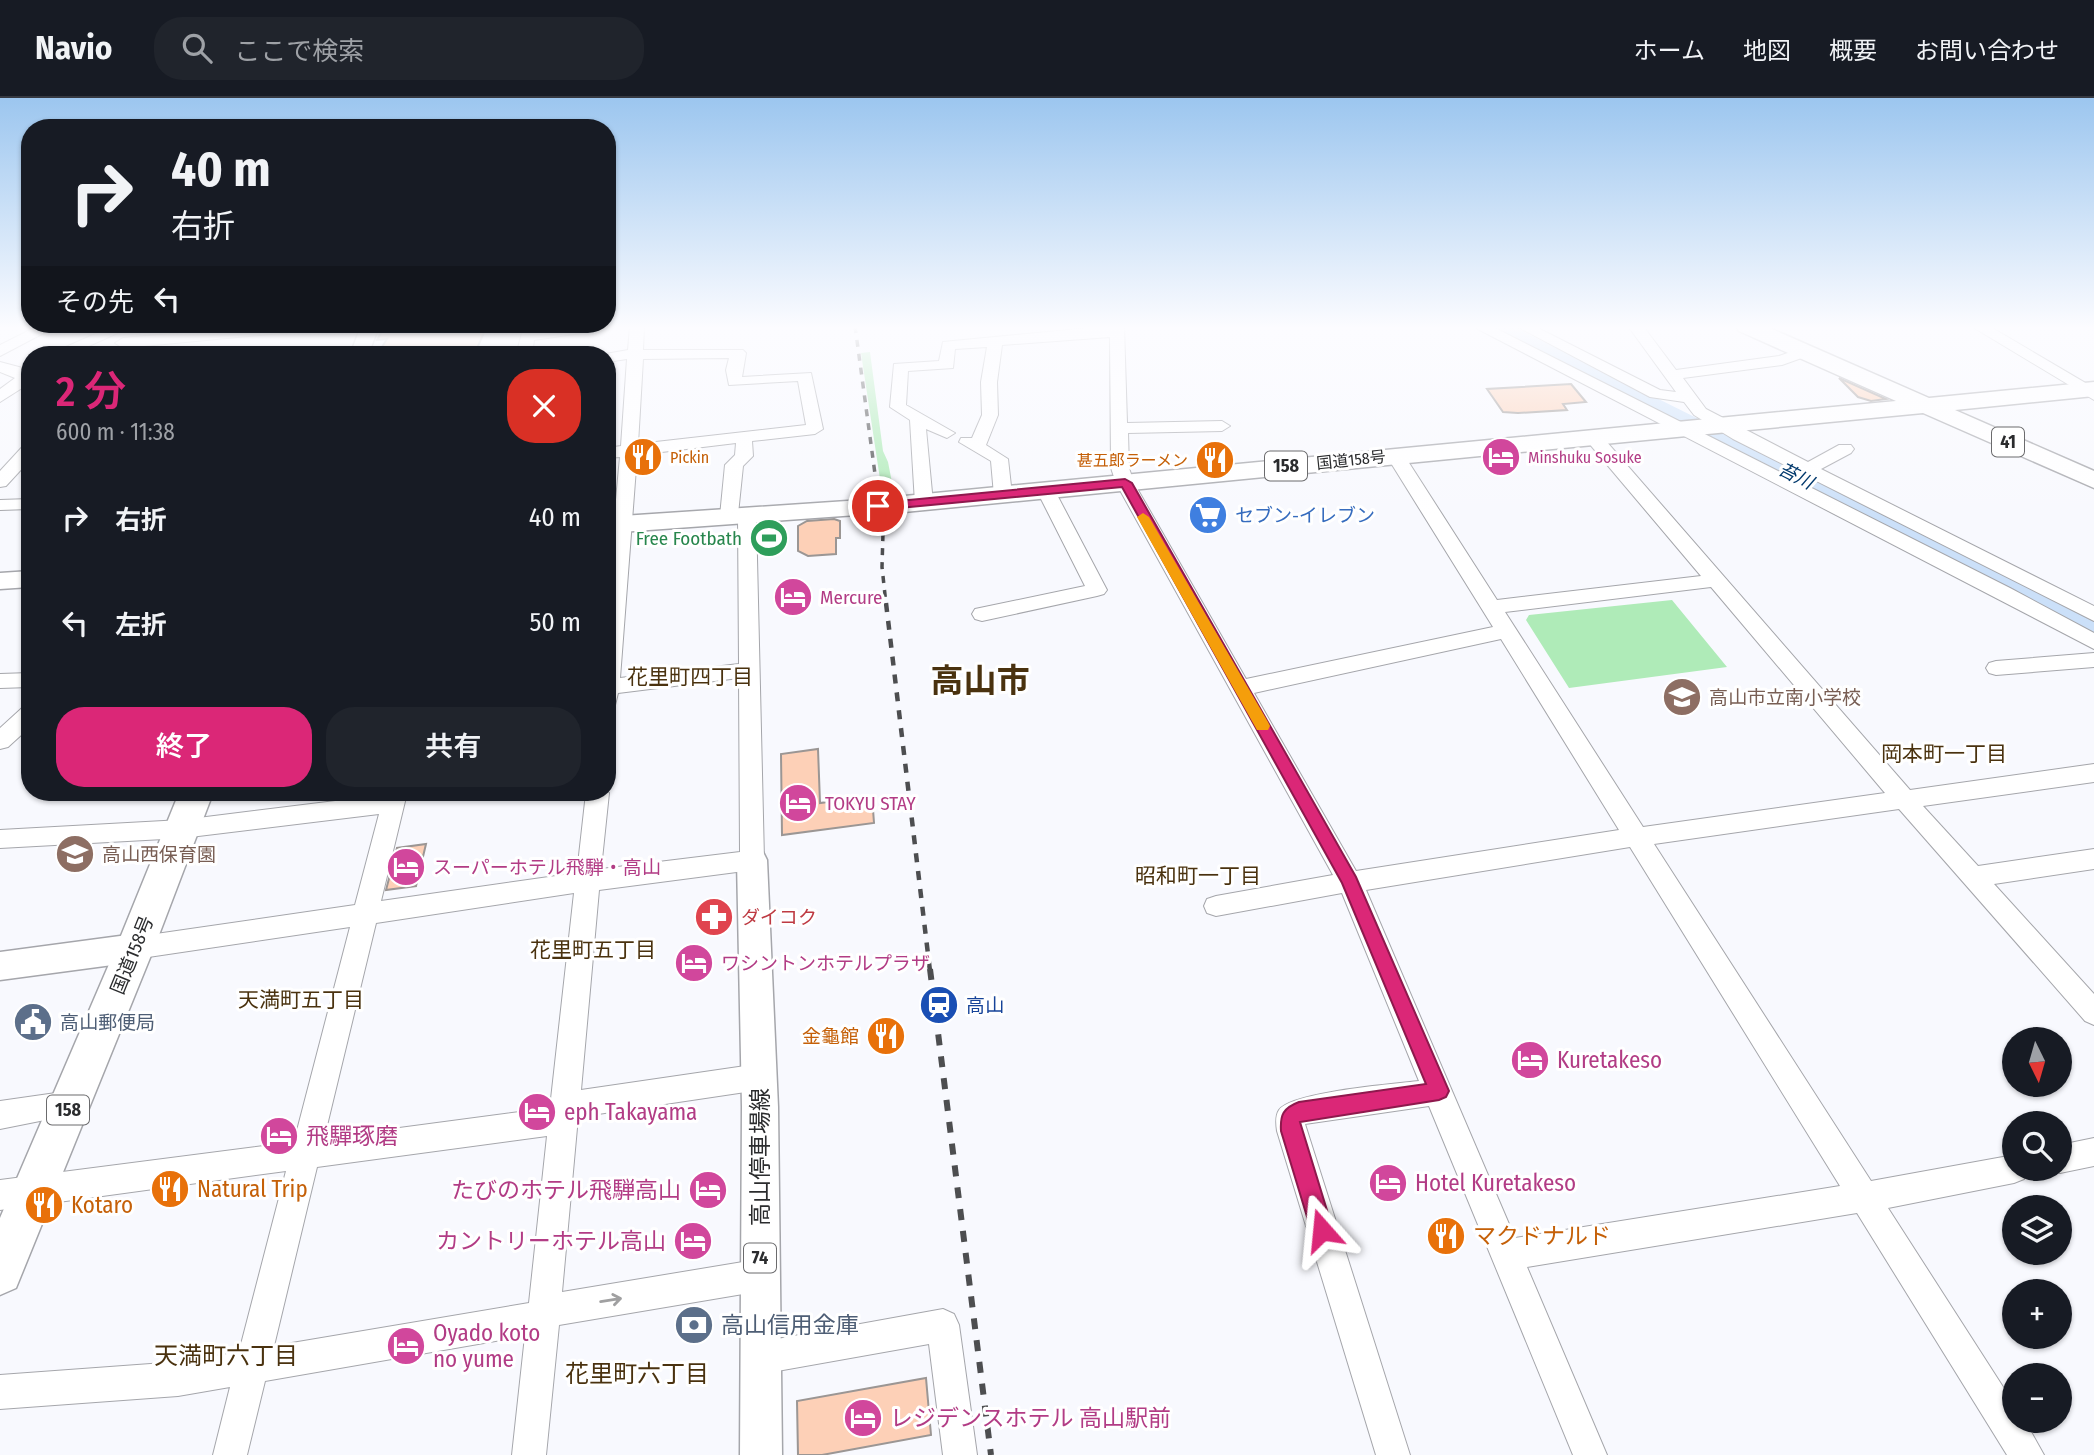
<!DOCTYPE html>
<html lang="ja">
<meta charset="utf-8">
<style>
:root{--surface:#171b24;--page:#20242c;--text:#f1f3f6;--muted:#9ea1a6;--line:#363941;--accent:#db2777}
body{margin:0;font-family:"Fira Sans Condensed","Noto Sans JP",sans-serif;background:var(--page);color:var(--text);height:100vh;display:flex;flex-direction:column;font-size:26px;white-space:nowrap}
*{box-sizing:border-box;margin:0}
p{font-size:23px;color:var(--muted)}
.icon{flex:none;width:38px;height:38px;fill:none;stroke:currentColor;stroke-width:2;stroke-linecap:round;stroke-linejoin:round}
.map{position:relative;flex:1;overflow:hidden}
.drawer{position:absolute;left:21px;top:248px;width:595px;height:455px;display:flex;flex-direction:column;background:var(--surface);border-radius:28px;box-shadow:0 2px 5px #0004}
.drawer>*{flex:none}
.hud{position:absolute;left:21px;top:21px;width:595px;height:214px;border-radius:28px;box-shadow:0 2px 5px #0004;background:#171b24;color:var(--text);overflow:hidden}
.needle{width:46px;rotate:175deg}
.buttons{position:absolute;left:2002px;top:929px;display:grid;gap:14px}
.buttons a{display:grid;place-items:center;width:70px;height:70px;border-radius:50%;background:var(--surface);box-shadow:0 2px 5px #0004;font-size:35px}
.pin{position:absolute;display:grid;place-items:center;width:60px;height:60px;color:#fff;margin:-30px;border:4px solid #fff;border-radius:50%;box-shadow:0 2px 7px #0007}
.me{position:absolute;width:77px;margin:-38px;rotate:342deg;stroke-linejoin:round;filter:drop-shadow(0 0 5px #0008)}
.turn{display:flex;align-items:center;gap:24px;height:147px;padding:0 35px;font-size:32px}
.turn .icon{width:91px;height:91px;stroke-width:2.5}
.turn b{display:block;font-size:49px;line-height:60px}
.then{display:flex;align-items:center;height:66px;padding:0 35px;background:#0003;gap:14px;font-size:26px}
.round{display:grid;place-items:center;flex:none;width:74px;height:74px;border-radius:28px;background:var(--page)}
.summary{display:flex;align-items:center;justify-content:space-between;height:119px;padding:0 35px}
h1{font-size:42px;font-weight:600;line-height:52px;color:var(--accent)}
.primary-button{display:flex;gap:14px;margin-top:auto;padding:14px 35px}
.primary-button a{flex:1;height:80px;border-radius:28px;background:var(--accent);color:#fff;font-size:28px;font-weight:600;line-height:80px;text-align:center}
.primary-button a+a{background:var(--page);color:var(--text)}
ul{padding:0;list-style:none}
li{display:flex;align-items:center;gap:21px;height:105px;padding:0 35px}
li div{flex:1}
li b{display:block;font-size:26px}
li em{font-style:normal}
header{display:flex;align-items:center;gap:42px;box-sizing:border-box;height:98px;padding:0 35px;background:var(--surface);border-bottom:2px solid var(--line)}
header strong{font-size:33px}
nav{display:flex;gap:38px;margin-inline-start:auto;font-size:24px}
.search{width:490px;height:63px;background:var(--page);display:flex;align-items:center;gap:18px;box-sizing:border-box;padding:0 24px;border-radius:28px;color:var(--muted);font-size:26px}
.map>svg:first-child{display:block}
.green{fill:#afebb8}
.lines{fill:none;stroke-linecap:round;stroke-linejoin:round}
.river{fill:#cbe0f9;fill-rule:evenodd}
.building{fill:#fdd0b7;stroke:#9b9694;stroke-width:2}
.minor-casing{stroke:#a5a6ab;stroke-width:2}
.major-casing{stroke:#a5a6ab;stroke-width:3}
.highway-casing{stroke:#a5a6ab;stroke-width:3}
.minor{fill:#fff;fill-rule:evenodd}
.major{fill:#fff;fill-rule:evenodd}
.highway{fill:#fff;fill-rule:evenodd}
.rail-far2{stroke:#4d4e50;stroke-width:3.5;stroke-dasharray:7 7;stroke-linecap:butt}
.rail-far1{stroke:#4d4e50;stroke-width:4.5;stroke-dasharray:9 9;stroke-linecap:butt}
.rail{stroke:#4d4e50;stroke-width:6;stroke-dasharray:11 11;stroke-linecap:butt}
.highway-bridge-casing{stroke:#a5a6ab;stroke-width:27;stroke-linecap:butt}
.highway-bridge{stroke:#fff;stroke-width:25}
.oneway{stroke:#a0a0a1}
.route{fill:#db2777;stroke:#8e194d;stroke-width:2}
.slow{fill:#f59e0b}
.labels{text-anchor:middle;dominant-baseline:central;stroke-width:6;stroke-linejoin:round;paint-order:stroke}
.far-food-label{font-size:16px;fill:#c56008;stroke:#fff;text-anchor:start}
.far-hotel-label{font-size:16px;fill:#b23c85;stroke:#fff;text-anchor:start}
.far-street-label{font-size:16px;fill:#2b2c2e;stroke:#fff}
.shield{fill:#fff;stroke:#6b6b6d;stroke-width:2}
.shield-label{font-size:18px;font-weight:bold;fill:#2b2c2e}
.far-water-label{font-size:18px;font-style:italic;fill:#00386c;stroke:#fff}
.shop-label{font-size:19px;fill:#366cbe;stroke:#fff;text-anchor:start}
.leisure-label{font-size:19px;fill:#27864d;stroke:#fff;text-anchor:end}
.hotel-label{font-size:19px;fill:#b23c85;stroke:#fff;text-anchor:start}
.education-label{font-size:19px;fill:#785e54;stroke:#fff;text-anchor:start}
.health-label{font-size:19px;fill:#be3a42;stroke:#fff;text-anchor:start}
.street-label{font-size:19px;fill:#2b2c2e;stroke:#fff}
.transit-label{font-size:19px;fill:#164399;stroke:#fff;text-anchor:start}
.service-label{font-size:19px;fill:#4e5e75;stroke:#fff;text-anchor:start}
.food-label{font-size:19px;fill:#c56008;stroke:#fff;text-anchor:end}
.neighbourhood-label{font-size:21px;fill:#4a320f;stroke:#fff}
.near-hotel-label{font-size:23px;fill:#b23c85;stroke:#fff;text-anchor:start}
.near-street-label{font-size:23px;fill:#2b2c2e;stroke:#fff}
.near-food-label{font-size:23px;fill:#c56008;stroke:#fff;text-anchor:start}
.near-service-label{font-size:23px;fill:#4e5e75;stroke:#fff;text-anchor:start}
.near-neighbourhood-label{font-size:24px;fill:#4a320f;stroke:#fff}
.town-label{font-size:33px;font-weight:bold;fill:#4a320f;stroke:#fff}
</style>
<header>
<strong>Navio</strong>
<div class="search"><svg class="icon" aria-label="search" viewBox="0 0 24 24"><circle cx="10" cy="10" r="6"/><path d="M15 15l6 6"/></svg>ここで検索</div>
<nav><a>ホーム</a><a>地図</a><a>概要</a><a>お問い合わせ</a></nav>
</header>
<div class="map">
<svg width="2094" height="1357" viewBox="0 0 2094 1357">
<rect width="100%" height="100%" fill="#f8f9fe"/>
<path class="green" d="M870,254L883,353L888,364L895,400L883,401L861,255Z
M1672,502L1727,569L1569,590L1526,522L1529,517Z"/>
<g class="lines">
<path class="river" d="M1489,228H1512L2094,518V536L1491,232Z"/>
</g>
<path class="building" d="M385,228H487L474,257H377L387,241L377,242Z
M1839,280L1886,301L1871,303L1858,299Z
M1571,286L1586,304L1563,306L1567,312L1518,315L1503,314L1487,291Z
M834,421L840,423V440H836V456L808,458L798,453V428L807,423Z
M818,651L820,705L872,698L874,725L782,737L781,656Z
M426,746L416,788L386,792L397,750Z
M926,1280L931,1337L822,1357H798L797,1303Z"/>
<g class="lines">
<g class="minor-casing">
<path id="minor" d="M38,228H57L0,258V247Z
M113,228H133L69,257H48Z
M261,228H317L310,232L123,250L115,245L123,240Z
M568,228H608L601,232L534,242L532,257H516L522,235Z
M630,228H644L643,252H743L746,255L742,279L811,275L823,331L815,336L752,343L753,358L743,368L738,416L747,411L756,417L764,762L761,769L752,772L599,792L581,992L759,966L769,970L773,979L769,988L759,992L578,1019L562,1194L761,1161L772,1166L777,1177L772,1188L761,1193L559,1227L546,1357H512L525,1238L265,1283L247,1357H213L230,1289L178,1298L0,1311V1277L178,1264L239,1254L286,1073L0,1112V1082L294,1044L350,829L135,861L126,858L122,850L126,842L135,839L355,807L379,716L182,740L0,750V732L182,722L384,697L385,695H407L381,803L577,775L586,695L607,693L609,695L601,771L740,754L739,580L618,595L615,607L607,610V497L620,359L607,360V350L621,348L627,261L607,264V257H600L628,252ZM729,260L726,272L729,287L798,283L806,327L638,346L643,261ZM736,345L735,357L725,367L720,418L729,424L738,418L739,566L620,580L637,357ZM574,795L550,1010L324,1040L376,825ZM547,1038L529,1205L274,1248L317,1069Z
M1110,228H1124L1127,325L1222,323L1230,328L1222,333L1128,335L1129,370L1134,385L1246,581L1493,529L1386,357L1395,352L1404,357L1497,502L1701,478L1587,343L1585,339L1587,335H1599L1910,692L2094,666V684L1923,708L1978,768L2094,751V771L1994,786L2094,896V927L2085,923L1899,711L1654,746L1871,1083L2014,1057V1071H2029L2024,1081L2014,1085L1888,1110L2014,1306V1323H2025L2044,1357H2007L1857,1115L1527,1169L1607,1357H1573L1429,1008L1305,1026L1410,1357H1376L1277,1033C1276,1026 1275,1018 1279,1012C1291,994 1394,986 1419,983L1342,795L1216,818L1207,815L1204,808L1207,801L1216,798L1333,777L1116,385L1111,370L1110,239L1002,247L997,284L998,317L986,347L1008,361L1012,397L1009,401H997L994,397L991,363L959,344L961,340H972L982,317L981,284L987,249L955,251L953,270L908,273L906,307L955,335L947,340L926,331L933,405L930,409L924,410L915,405L910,322L890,309L894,266L939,263L943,244ZM1711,489L1885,695L1643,729L1505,514ZM1501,541L1619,732L1356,773L1254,595ZM1630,749L1840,1088L1515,1140L1366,792Z
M1472,228H1491L2010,490L2094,535V551Z
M1516,228H1534L1660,292L1676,294L1628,228H1643L1676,272L1779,258L1805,249L1810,251L1813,254L1810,257L1782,267L1683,280L1706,311L1808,364L1839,347H1851L1854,351L1851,355L1821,371L2094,508V523L1733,341L1694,317L1684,304L1650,299Z
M1971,228H1989L2094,290V302Z
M0,264L30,272V285L0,304V291L15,280L0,274Z
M30,346V362L6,388L0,389V373L24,347Z
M1046,388L1055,393L1107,492L1104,496L1097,498L982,523L975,521L972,516L975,511L1085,488L1037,393Z
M30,401V411L0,412V402Z
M2094,555V569L1996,577L1989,575L1986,570L1989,565L1996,563Z
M30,575V589L0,590V576Z
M30,608V629L8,649L0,651V630L22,610Z
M70,993L80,997L84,1006L80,1015L0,1031V1003Z
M2094,1040V1068L2060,1075L2050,1071H2060V1047Z
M943,1211L954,1216L959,1227L977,1357H943L929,1246L761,1276L749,1272L745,1260L749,1248L761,1244Z"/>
</g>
<g class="major-casing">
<path id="major" d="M361,228H379L368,257H350Z
M30,473V489L0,491V475Z
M752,750L763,754L767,762L778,1009L782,1357H740L742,1009L737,762L741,754Z
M135,836L146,840L151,850L146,860L135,864L0,882V854Z"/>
</g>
<g class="highway-casing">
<path id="highway" d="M1736,228H1765L1929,300L2094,284V298L1955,312L2094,373V390L1923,315L894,415L885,413L881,407L885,401L894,399L1896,303L1739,233Z
M862,402L871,404L875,410L871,416L607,435V419Z
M179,695H213L154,850L16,1190L0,1197V1120L116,850Z"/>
</g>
<use href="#minor" class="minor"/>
<use href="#major" class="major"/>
<use href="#highway" class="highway"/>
<path class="rail-far2" d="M855,228L883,435L882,469L886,506"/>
<path class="rail-far1" d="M886,505L930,873"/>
<path class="rail" d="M930,871L991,1357"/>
<g class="highway-bridge-casing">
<path id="highway-bridge" d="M862,410L894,407"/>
</g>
<use href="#highway-bridge" class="highway-bridge"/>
</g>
<defs><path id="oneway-shaft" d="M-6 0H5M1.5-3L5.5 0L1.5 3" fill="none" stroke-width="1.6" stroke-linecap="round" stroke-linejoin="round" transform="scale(1.75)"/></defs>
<use class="oneway" href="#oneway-shaft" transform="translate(611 1202) rotate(-9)"/>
<linearGradient id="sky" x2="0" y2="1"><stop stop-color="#9cc6ef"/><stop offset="0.55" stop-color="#fcfcff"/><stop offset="1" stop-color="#fcfcff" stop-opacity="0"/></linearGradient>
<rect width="2094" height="418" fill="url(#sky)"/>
<path class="route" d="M1125,381L1132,385L1356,779L1449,993L1446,999L1439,1002L1300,1024L1333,1132L1330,1139L1322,1143L1314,1139L1311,1132L1281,1033C1280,1017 1283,1010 1299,1004L1426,986L1342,785L1122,389L878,412L872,408L878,405Z"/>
<path class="slow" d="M1143,415L1149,419L1268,624L1270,628L1268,632H1257L1137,419Z"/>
<defs>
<g id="restaurant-disc" transform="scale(2.0125)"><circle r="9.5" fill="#e8710a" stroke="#fff"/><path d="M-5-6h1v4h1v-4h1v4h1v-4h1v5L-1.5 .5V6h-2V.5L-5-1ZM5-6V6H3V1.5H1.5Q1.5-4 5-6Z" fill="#fff"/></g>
<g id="hotel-disc" transform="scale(2.0125)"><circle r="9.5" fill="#d1479c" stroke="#fff"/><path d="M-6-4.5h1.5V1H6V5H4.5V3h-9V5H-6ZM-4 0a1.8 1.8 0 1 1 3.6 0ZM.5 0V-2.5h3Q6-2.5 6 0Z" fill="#fff"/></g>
<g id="supermarket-disc" transform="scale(2.0125)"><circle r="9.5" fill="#3f7fe0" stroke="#fff"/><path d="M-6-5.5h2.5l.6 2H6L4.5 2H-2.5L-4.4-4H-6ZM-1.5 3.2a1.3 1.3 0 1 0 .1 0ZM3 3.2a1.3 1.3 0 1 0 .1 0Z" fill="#fff"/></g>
<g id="stadium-disc" transform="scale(2.0125)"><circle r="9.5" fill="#2e9e5b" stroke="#fff"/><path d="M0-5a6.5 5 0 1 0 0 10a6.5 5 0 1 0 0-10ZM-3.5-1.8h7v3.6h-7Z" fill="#fff"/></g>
<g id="school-disc" transform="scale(2.0125)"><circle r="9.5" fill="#8d6e63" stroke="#fff"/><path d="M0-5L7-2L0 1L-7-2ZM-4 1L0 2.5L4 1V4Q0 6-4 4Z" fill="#fff"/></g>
<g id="pharmacy-disc" transform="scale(2.0125)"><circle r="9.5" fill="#e0444e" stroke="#fff"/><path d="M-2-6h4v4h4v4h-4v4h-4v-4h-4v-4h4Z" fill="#fff"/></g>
<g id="station-disc" transform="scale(2.0125)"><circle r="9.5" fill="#1a4fb4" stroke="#fff"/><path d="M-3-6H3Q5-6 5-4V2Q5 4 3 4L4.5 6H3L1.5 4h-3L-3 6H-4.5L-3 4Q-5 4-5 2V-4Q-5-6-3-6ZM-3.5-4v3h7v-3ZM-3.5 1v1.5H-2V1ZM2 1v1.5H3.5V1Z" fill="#fff"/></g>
<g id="civic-disc" transform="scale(2.0125)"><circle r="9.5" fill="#5c6f8a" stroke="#fff"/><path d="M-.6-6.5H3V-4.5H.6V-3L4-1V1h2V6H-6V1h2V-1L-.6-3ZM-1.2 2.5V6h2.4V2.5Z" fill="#fff"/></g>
<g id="bank-disc" transform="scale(2.0125)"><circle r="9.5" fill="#5c6f8a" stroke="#fff"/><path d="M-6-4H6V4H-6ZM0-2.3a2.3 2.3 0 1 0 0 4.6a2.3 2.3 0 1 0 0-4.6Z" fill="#fff"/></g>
</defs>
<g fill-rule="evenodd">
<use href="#restaurant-disc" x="643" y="359"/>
<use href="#hotel-disc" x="1501" y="359"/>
<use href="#restaurant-disc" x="1215" y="362"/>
<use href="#supermarket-disc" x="1208" y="417"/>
<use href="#stadium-disc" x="769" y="440"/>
<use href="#hotel-disc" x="793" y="499"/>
<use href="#school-disc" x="1682" y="599"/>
<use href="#hotel-disc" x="798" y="705"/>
<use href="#school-disc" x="75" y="756"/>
<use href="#hotel-disc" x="406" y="769"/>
<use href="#pharmacy-disc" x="714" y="819"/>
<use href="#hotel-disc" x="694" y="865"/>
<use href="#station-disc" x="939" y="907"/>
<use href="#civic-disc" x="33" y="924"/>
<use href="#restaurant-disc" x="886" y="938"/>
<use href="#hotel-disc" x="1530" y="962"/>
<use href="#hotel-disc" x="537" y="1014"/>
<use href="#hotel-disc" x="279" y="1038"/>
<use href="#hotel-disc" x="1388" y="1085"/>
<use href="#restaurant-disc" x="170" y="1091"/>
<use href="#hotel-disc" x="708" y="1092"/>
<use href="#restaurant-disc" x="44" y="1107"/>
<use href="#restaurant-disc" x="1446" y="1138"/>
<use href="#hotel-disc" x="693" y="1143"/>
<use href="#bank-disc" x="694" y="1227"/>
<use href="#hotel-disc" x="406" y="1248"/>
<use href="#hotel-disc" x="863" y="1320"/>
</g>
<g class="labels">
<g class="far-food-label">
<text x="670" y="359">Pickin</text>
<text x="1188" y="362" text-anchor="end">甚五郎ラーメン</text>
</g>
<g class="far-hotel-label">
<text x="1528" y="359">Minshuku Sosuke</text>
</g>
<g class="far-street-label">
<text transform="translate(1351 362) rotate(-6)">国道158号</text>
</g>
<g class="shield">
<rect x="1992" y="329.5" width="32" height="29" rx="5"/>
<rect x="1265" y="353.5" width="42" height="29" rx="5"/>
<rect x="47" y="997.5" width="42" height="29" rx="5"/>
<rect x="744" y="1145.5" width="32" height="29" rx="5"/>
</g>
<g class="shield-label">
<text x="2008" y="344">41</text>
<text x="1286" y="368">158</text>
<text x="68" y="1012">158</text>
<text x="760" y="1160">74</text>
</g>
<g class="far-water-label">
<text transform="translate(1796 378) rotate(27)">苔川</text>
</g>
<g class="shop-label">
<text x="1235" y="417">セブン-イレブン</text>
</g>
<g class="leisure-label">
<text x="742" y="440">Free Footbath</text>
</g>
<g class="hotel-label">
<text x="820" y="499">Mercure</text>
<text x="825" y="705">TOKYU STAY</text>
<text x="433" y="769">スーパーホテル飛騨・高山</text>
<text x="721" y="865">ワシントンホテルプラザ</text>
</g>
<g class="education-label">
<text x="1709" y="599">高山市立南小学校</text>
<text x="102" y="756">高山西保育園</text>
</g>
<g class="health-label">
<text x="741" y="819">ダイコク</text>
</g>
<g class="street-label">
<text transform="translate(132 857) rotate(-68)">国道158号</text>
</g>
<g class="transit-label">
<text x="966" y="907">高山</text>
</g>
<g class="service-label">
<text x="60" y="924">高山郵便局</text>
</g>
<g class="food-label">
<text x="859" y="938">金龜館</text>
</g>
<g class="neighbourhood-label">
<text x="690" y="579">花里町四丁目</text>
<text x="1944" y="656">岡本町一丁目</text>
<text x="1198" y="778">昭和町一丁目</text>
<text x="593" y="852">花里町五丁目</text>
<text x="301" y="902">天満町五丁目</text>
</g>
<g class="near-hotel-label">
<text x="1557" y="962">Kuretakeso</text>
<text x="564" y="1014">eph Takayama</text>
<text x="306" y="1038">飛驒琢磨</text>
<text x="1415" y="1085">Hotel Kuretakeso</text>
<text x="681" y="1092" text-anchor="end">たびのホテル飛騨高山</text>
<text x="666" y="1143" text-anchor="end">カントリーホテル高山</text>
<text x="433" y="1235">Oyado koto<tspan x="433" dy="26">no yume</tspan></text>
<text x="890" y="1320">レジデンスホテル 高山駅前</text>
</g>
<g class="near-street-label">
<text transform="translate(760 1059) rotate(-90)">高山停車場線</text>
</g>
<g class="near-food-label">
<text x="197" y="1091">Natural Trip</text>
<text x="71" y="1107">Kotaro</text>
<text x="1473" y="1138">マクドナルド</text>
</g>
<g class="near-service-label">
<text x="721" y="1227">高山信用金庫</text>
</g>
<g class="near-neighbourhood-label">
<text x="226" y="1258">天満町六丁目</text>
<text x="637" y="1276">花里町六丁目</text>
</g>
<g class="town-label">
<text x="980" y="583">高山市</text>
</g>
</g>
</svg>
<div class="buttons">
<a><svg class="needle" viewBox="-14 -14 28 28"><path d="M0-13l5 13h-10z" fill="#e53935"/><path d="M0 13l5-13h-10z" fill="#9ea1a6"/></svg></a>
<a><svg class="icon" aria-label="search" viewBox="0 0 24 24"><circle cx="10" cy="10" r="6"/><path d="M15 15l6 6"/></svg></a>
<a><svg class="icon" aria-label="layers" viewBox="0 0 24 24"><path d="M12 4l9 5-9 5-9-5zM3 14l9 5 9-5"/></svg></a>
<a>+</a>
<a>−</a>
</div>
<div class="pin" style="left:878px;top:408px;background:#d93025"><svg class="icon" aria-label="arrive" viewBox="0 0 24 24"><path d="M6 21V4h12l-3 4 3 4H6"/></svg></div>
<svg class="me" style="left:1322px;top:1132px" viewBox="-20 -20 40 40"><path d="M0-17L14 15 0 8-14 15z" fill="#db2777" stroke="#fff" stroke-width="4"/></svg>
<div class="hud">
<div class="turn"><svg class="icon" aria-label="right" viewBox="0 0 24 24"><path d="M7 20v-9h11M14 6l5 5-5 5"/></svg><div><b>40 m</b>右折</div></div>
<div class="then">その先<svg class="icon" aria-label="left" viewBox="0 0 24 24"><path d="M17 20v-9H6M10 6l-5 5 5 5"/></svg></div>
</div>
<section class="drawer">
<div class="summary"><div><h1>2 分</h1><p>600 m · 11:38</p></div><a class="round" style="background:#d93025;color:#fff"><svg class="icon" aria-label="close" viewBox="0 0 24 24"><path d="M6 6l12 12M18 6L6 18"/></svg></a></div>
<ul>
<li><svg class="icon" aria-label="right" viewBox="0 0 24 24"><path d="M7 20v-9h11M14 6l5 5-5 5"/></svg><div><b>右折</b></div><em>40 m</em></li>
<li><svg class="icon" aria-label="left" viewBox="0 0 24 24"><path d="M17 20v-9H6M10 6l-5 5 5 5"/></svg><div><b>左折</b></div><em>50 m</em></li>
</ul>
<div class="primary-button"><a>終了</a><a>共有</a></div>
</section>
</div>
